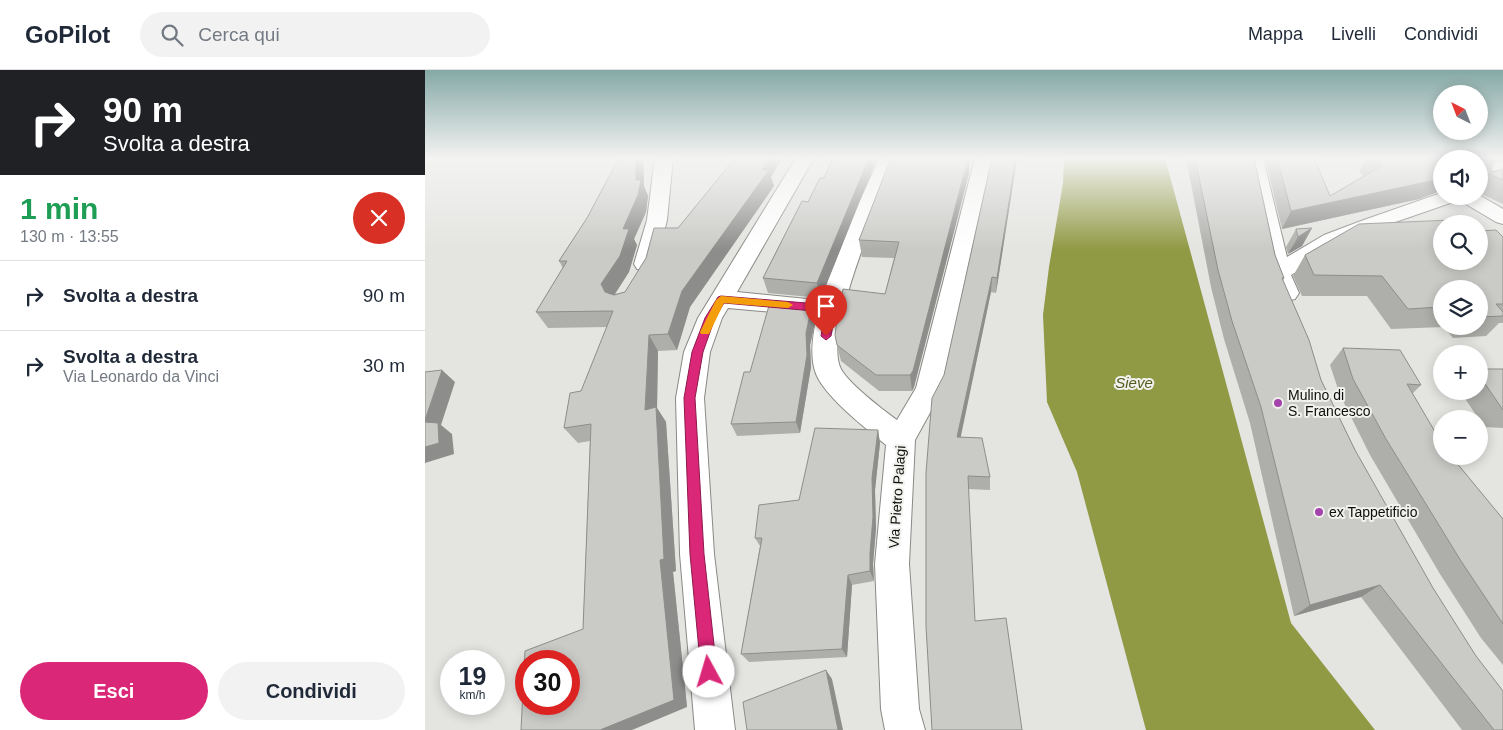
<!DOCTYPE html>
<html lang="it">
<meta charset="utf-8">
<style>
:root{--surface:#fff;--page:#f2f2f3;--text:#1f2937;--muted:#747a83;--line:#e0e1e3;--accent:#db2777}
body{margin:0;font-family:Arial,sans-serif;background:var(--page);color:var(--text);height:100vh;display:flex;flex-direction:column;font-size:19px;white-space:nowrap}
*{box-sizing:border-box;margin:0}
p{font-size:16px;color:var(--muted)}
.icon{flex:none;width:28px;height:28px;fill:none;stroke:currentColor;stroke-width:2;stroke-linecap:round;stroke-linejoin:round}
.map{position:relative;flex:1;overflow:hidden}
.sheet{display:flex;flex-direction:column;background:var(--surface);width:425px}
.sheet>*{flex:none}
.banner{background:#202124;color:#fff;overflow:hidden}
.needle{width:32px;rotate:318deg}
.buttons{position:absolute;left:1008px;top:15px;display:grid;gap:10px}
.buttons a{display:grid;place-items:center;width:55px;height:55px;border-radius:50%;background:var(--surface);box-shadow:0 2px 12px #0003;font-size:25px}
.speed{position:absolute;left:15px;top:580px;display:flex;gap:10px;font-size:25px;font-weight:700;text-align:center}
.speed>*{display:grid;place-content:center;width:65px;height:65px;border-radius:50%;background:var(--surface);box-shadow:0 2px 12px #0003;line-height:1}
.speed small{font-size:12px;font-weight:400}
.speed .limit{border:8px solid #d22;background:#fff;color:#111}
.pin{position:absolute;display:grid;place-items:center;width:42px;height:42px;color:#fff;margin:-51px -21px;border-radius:50% 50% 50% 0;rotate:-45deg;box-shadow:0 0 5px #0007}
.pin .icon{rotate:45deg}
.me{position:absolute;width:55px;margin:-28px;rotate:354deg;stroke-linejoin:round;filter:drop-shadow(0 0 4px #0008)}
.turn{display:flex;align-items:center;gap:18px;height:105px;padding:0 20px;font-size:22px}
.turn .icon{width:65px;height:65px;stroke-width:2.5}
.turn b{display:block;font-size:35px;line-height:42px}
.round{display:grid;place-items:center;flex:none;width:52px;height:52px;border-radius:26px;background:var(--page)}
.overview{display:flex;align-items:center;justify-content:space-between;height:85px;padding:0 20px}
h1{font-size:30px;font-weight:700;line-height:38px;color:#1e9e55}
.cta{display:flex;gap:10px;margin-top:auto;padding:10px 20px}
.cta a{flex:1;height:58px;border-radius:30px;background:var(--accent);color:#fff;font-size:20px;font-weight:700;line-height:58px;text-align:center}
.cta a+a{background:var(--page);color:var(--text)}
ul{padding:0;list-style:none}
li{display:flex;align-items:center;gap:15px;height:70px;padding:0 20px;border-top:1px solid var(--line)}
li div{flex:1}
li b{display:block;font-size:19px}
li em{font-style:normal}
header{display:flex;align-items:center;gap:30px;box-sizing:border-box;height:70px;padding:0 25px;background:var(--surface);border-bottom:1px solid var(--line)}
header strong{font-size:24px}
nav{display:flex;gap:28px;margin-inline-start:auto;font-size:18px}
.search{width:350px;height:45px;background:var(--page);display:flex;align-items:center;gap:12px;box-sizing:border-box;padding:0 18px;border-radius:28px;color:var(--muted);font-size:19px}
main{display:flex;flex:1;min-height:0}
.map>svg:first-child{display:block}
.water{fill:#909944}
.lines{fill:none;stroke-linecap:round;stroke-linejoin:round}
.minor-casing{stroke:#898a86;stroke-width:2}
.minor{fill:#fff;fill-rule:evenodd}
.wall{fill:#aeafab;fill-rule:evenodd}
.shaded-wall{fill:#8d8e8b}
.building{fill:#cacbc7;stroke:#8d8e8b;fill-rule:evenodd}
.route{fill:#db2777;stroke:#8e194d}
.slow{fill:#f59e0b}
.poi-dot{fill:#a343ab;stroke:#f1f2ee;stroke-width:2}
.labels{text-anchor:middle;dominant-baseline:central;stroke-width:4;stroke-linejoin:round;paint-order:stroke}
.poi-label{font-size:14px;fill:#0d0d0c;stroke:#f1f2ee;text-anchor:start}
.street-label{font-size:14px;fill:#0d0d0c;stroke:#f1f2ee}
.water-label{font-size:15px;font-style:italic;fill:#555b1e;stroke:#f1f2ee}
</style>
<header>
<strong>GoPilot</strong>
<div class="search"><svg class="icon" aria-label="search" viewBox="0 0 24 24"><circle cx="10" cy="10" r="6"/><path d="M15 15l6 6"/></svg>Cerca qui</div>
<nav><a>Mappa</a><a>Livelli</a><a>Condividi</a></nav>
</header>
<main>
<section class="sheet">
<div class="banner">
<div class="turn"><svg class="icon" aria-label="right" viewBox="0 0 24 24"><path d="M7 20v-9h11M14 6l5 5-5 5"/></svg><div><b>90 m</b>Svolta a destra</div></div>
</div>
<div class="overview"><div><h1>1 min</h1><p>130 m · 13:55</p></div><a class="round" style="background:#d93025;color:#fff"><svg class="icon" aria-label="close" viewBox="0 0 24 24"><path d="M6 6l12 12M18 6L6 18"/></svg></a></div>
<ul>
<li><svg class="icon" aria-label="right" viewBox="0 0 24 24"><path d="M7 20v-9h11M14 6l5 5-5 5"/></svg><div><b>Svolta a destra</b></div><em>90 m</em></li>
<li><svg class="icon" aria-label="right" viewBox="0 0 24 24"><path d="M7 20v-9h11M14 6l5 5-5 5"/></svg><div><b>Svolta a destra</b><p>Via Leonardo da Vinci</p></div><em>30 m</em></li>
</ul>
<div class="cta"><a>Esci</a><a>Condividi</a></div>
</section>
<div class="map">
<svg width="1078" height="660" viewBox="0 0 1078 660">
<rect width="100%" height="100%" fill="#e4e4e1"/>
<path class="water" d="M639,88H740L866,553L950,660H721L652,402L622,332L618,245L624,197L638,113Z"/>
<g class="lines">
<g class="minor-casing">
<path id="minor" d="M230,88H248L242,150L231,194L228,199L220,201L212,199L209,194L222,150Z
M371,88H389L312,222L382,229L391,231L394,237L391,243L382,245L303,238L297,248L285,282L279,328L289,484L310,660H270L255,484L251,328L259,282L273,248Z
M454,88H472C458,128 397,263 416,299C423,313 458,340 472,350L491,318L550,88H568L518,319L490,370L484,494L494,639L500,660H460L456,639L450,494L461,375C442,359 397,325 390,301C374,252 434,136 454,88Z
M820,88H838L862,187L899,165L936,151L1016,123V126L1054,125L1078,139V154L1071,152L1034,130L950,159L915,175L866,205L874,223L870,229L862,231L854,229L843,202Z
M1078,91V105L1061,116L1054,118V104L1071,93Z"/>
</g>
<use href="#minor" class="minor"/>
</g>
<path class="wall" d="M194,88H218L219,116L223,126L221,142L209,169L212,175L204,202L190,224L200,222L253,158L346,107L349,116L265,237L252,280L233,281L232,338L241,352L251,501L248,502L262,637L158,559L165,371L153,373L139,358L156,321L182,257L123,258L111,242L138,198L134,191L162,148Z
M408,88H452L396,228L343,223L338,208L383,132L399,108Z
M567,88H592L571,223L566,222L535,367L565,407V420L543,419L507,660L519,305Z
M761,88H829L850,185L859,208L858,211L896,310L930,380L1078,660H1037L936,527L869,546L825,353L799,269L786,217Z
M840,88H889L905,126L939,106L934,101L942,88H1001L1005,90L1009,88H1074L1066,93V102L1075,100L1078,99V134L1054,123V89H1016V122L1015,121L994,129L857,159Z
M544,103L489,317L487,321H454L416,291L412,275L460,224L469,188L437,187L434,170Z
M887,158L877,176L863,184L861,177L871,159Z
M1078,167V253H1074L1061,266L1028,268L1019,257L966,259L942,226H877L868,206L880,185L1016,191ZM1016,219H1054V256H1016Z
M387,235L391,248L385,275L386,297L375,363L312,366L306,354Z
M918,278L996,315L987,324L1016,386L1078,449V595L1056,568L1015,504L945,385L915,325L905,295Z
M1054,299H1078V358L1059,357L1035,321H1054Z
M453,360L455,373L450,420L451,458L448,494L449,511L427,515L422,587L324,592L316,584L335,476L330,468L374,430Z"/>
<path class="shaded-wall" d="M211,88H218L219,116L223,126L221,142L209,169L212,175L204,202L186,230L180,222L176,214L198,159L211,110Z
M344,88H357L346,107L349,116L265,237L252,280L243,264L257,221L337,100Z
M444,88H452L396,228L392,213Z
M544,88V103L489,317L487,321L485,305Z
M591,88H592L571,223L572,208Z
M1064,88H1074L1055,101H1057L1054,105V101Z
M1016,108V120L1015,121L994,129L857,159L866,141Z
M887,158L877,176L863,184L873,167Z
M567,207L566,222L533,380L532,367Z
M387,235L391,248L385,275L386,297L375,363L371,352L381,263Z
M224,265L233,281L232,338L241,352L251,501L248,502L262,637L207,660H175L235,490L220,340Z
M17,300L30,312L16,355L27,364L29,384L0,393V350Z
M453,360L455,373L450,420L451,458L448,494L449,511L445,501V483L447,408Z
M423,505L427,515L422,587L417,579Z
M955,515L936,527L869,546L885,535Z
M401,600L407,609L418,660H413Z"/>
<path class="building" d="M194,88H211V110H216L213,125L198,159H204L195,186L176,214L180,222L189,225L200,222L221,188L229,158H253L310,88H344L337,100H344L257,221L243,264L224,265L220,340L231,337L239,489L235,490L249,630L175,660H96L100,581L158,559L166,354L139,358L145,323L156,321L188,241L111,242L142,191H134L162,148ZM101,591H144V634H101Z
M408,88H444L392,213L338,208L377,131L383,132L395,108H399Z
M466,88H543L488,301L485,305H451L412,275L410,265L413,241L418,219L460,224L474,172L434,170Z
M567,88H591L572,208L567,207L532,367L557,368L565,407L543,406L550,551L581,548L597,660H507L501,556V403L507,328L519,305Z
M770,88H829L850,185L859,208H857L884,270L896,310L930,380L1008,518L1051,586L1078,621V660H1069L955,515L885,535L836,337L807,251L793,200Z
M852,88H889L905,126L958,95L948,88H1001L1005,90L1009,88H1066V102L1075,100L1078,99V110L1057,101H1054V89H1016V108L1006,111L866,141Z
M1026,150L1030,154H1016V191H1054V161L1071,160L1078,167V234H1071L1078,242V246L1054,247V219H1016V237L983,239L957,206L889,205L880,185L934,154Z
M887,158L873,167L871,159Z
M345,232L387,235L381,263L382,285L371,352L306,354L319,302H325Z
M918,278L975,280L996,315L982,314L1016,372V386H1026L1078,449V554L1036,491L961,369L928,309Z
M1054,299H1078V340L1054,305Z
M17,300L0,350V302Z
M0,352L13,353L14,373L0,377Z
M390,358L453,360L447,408L448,447L445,483V501L423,505L417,579L316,584L337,468H330L334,435L374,430Z
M401,600L413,660H322L318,632Z"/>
<linearGradient id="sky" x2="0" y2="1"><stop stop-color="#85a9a6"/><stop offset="0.49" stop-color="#f3f3f2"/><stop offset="1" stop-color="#f3f3f2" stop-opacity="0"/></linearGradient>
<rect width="1078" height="180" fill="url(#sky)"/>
<path class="route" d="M296,226L406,235L411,239L406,266L401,270L396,266L400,242L299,233L290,248L278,282L270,328L279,484L292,602L289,607L284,609L278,607L276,602L265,484L259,328L267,282L280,248L293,227Z"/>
<path class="slow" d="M296,226L363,232L368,235L363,238L299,233L284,264H276L275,262L291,230Z"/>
<g class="poi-dot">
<circle cx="853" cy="333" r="5"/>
<circle cx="894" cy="442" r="5"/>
</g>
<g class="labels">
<g class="poi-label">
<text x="863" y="325">Mulino di<tspan x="863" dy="16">S. Francesco</tspan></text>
<text x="904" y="442">ex Tappetificio</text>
</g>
<g class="street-label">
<text transform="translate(472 427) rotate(-86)">Via Pietro Palagi</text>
</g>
<g class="water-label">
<text x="709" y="312">Sieve</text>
</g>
</g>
</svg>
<div class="buttons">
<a><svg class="needle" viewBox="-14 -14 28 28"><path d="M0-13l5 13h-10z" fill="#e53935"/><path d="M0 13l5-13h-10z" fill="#747a83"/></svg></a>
<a><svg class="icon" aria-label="sound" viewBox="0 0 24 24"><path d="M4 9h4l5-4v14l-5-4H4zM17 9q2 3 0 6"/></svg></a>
<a><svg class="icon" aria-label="search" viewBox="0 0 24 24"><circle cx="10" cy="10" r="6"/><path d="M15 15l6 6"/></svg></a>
<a><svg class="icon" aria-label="layers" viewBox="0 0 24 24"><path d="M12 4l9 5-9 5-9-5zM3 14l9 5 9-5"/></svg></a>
<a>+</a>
<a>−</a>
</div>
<div class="speed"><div>19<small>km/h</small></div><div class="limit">30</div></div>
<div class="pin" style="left:401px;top:266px;background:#d93025"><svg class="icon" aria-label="arrive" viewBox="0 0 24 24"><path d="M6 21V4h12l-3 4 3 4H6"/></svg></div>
<svg class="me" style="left:284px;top:602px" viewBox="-20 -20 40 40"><circle r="19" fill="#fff"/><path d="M0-13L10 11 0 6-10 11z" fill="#db2777"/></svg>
</div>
</main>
